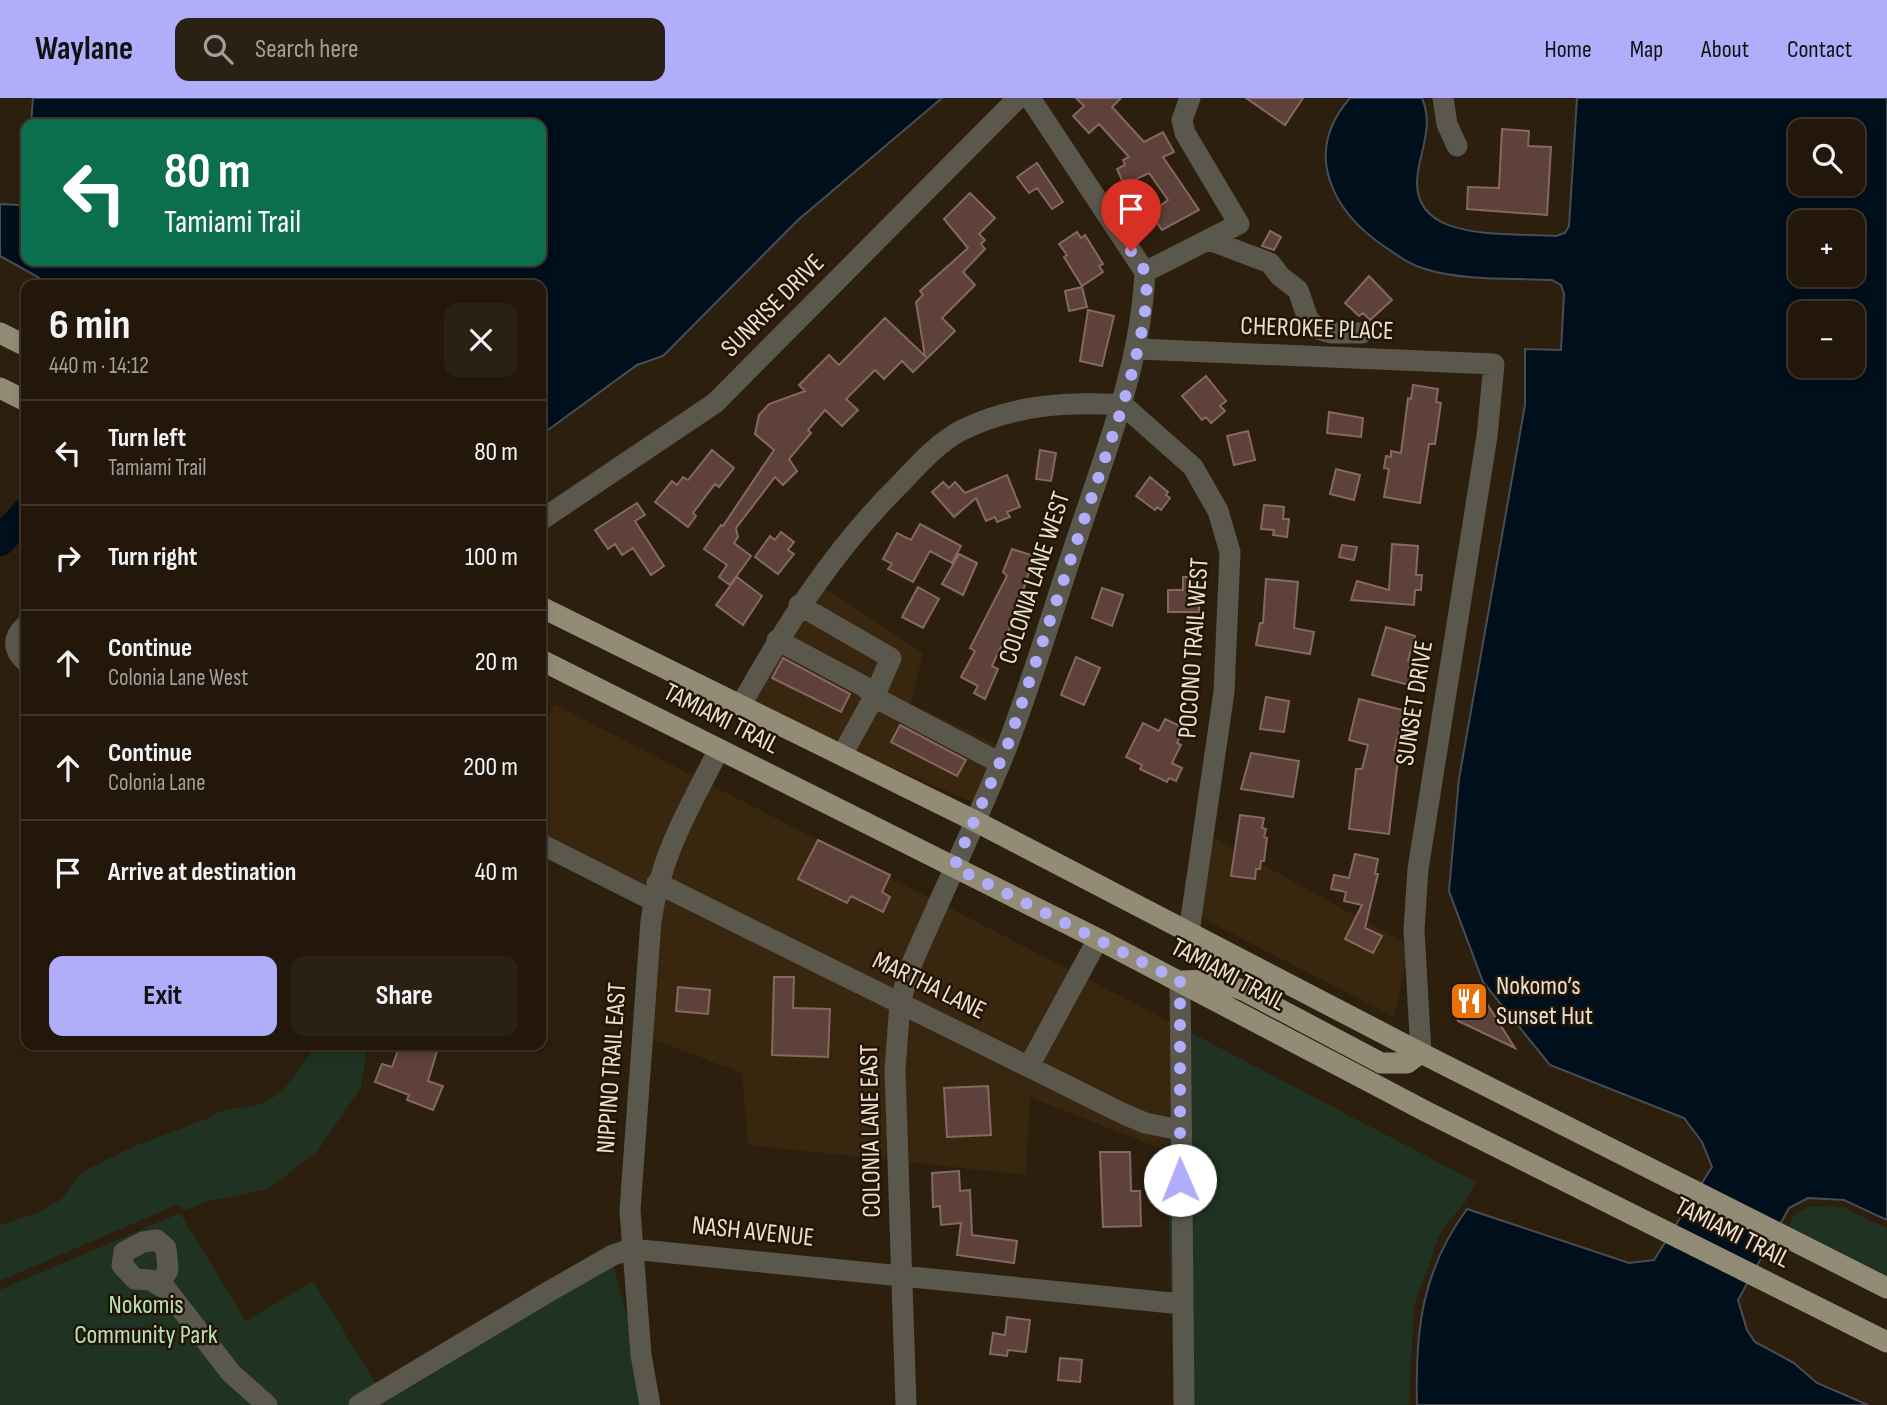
<!DOCTYPE html>
<meta charset="utf-8">
<style>
:root{--surface:#22170a;--page:#2a2013;--text:#f1f3f6;--muted:#a29f9c;--line:#3f362b;--accent:#b0aefa}
body{margin:0;font-family:"Sofia Sans Condensed",sans-serif;background:var(--page);color:var(--text);height:100vh;display:flex;flex-direction:column;font-size:26px;white-space:nowrap}
*{box-sizing:border-box;margin:0}
p{font-size:23px;color:var(--muted)}
.icon{flex:none;width:38px;height:38px;fill:none;stroke:currentColor;stroke-width:2;stroke-linecap:round;stroke-linejoin:round}
.map{position:relative;flex:1;overflow:hidden}
.panel{position:absolute;left:21px;top:182px;width:525px;height:770px;display:flex;flex-direction:column;background:var(--surface);border-radius:14px;box-shadow:0 4px 10px #0003,0 0 0 2px var(--line)}
.panel>*{flex:none}
.hud{position:absolute;left:21px;top:21px;width:525px;height:147px;border-radius:14px;box-shadow:0 4px 10px #0003,0 0 0 2px var(--line);background:#0b6e4f;color:#fff;overflow:hidden}
.tools{position:absolute;left:1788px;top:21px;display:grid;gap:14px}
.tools a{display:grid;place-items:center;width:77px;height:77px;border-radius:14px;background:var(--surface);box-shadow:0 4px 10px #0003,0 0 0 2px var(--line);font-size:35px}
.pin{position:absolute;display:grid;place-items:center;width:60px;height:60px;color:#fff;margin:-72px -30px;border-radius:50% 50% 50% 0;rotate:-45deg;box-shadow:0 0 7px #0007}
.pin .icon{rotate:45deg}
.me{position:absolute;width:77px;margin:-38px;rotate:359deg;stroke-linejoin:round;filter:drop-shadow(0 0 5px #0008)}
.turn{display:flex;align-items:center;gap:24px;height:147px;padding:0 28px;font-size:32px}
.turn .icon{width:91px;height:91px;stroke-width:2.5}
.turn b{display:block;font-size:49px;line-height:60px}
.round{display:grid;place-items:center;flex:none;width:74px;height:74px;border-radius:14px;background:var(--page)}
.head{display:flex;align-items:center;justify-content:space-between;height:119px;padding:0 28px}
h1{font-size:42px;font-weight:700;line-height:52px}
.cta{display:flex;gap:14px;margin-top:auto;padding:14px 28px}
.cta a{flex:1;height:80px;border-radius:14px;background:var(--accent);color:#111;font-size:28px;font-weight:700;line-height:80px;text-align:center}
.cta a+a{background:var(--page);color:var(--text)}
ul{padding:0;list-style:none}
li{display:flex;align-items:center;gap:21px;height:105px;padding:0 28px;border-top:2px solid var(--line)}
li div{flex:1}
li b{display:block;font-size:26px}
li em{font-style:normal}
header{display:flex;align-items:center;gap:42px;box-sizing:border-box;height:98px;padding:0 35px;background:var(--accent);color:#111}
header strong{font-size:33px}
nav{display:flex;gap:38px;margin-inline-start:auto;font-size:24px}
.search{width:490px;height:63px;background:var(--page);display:flex;align-items:center;gap:18px;box-sizing:border-box;padding:0 24px;border-radius:14px;color:var(--muted);font-size:26px}
.map>svg:first-child{display:block}
.built{fill:#39260e}
.green{fill:#203222}
.water{fill:#000f1c;stroke:#464d53;stroke-width:2;fill-rule:evenodd}
.lines{fill:none;stroke-linecap:round;stroke-linejoin:round}
.river{stroke:#000f1c;stroke-width:30}
.building{fill:#5e413a;stroke:#846861;stroke-width:2}
.minor{stroke:#5a574d;stroke-width:21}
.major{stroke:#928c76;stroke-width:21}
.route{stroke:#b0aefa;stroke-width:12;stroke-dasharray:0 21.6}
.labels{text-anchor:middle;dominant-baseline:central;stroke-width:5;stroke-linejoin:round;paint-order:stroke}
.street-label{font-size:26px;fill:#e9dfd4;stroke:#231504}
.poi-label{font-size:26px;fill:#e9dfd4;stroke:#231504;text-anchor:start}
.park-label{font-size:26px;fill:#b5e1b8;stroke:#231504}
</style>
<header>
<strong>Waylane</strong>
<div class="search"><svg class="icon" aria-label="search" viewBox="0 0 24 24"><circle cx="10" cy="10" r="6"/><path d="M15 15l6 6"/></svg>Search here</div>
<nav><a>Home</a><a>Map</a><a>About</a><a>Contact</a></nav>
</header>
<div class="map">
<svg width="1887" height="1307" viewBox="0 0 1887 1307">
<rect width="100%" height="100%" fill="#2d1f0d"/>
<path class="built" d="M821,488L923,555L911,606L1005,650L982,708L851,652L739,597Z
M554,606L930,800L902,865L890,1062L748,1047L742,975L641,937L649,793L541,742V632Z
M1208,736L1410,848L1394,919L1183,810Z
M946,808L1182,930L1167,1053L1030,999L1026,1077L907,1064L904,973L913,891Z"/>
<path class="green" d="M1182,930L1476,1084L1466,1103L1441,1133L1414,1208L1409,1307H1174L1167,1053Z
M310,947H368L361,989L317,1054L268,1091L205,1104L186,1112L176,1107L0,1183V1127L35,1116L62,1101L80,1075L132,1049L211,1019C224,1009 238,1011 254,1008C280,1003 296,976 310,956Z
M1810,1108L1843,1109L1887,1130V1178L1787,1130L1795,1116Z
M180,1115L246,1223L313,1183L382,1296L613,1167L651,1307H0V1192Z"/>
<path class="water" d="M33,0H942L798,122L663,258L637,267L541,337V187H46L38,179L0,158V106L19,107L26,100V163H541V26H31Z
M1350,0H1422C1432,24 1424,44 1419,68C1401,147 1506,134 1556,138L1565,135L1569,128L1577,0H1887V1122L1844,1102L1808,1100L1789,1110L1738,1202L1747,1232L1755,1244L1794,1265L1817,1285L1868,1307H1417C1415,1233 1422,1172 1467,1111L1629,1165L1654,1162L1712,1069L1702,1044L1684,1020L1550,967L1483,884L1449,793L1459,681L1525,307V251L1561,252L1564,196L1561,187L1552,182C1511,180 1464,183 1425,171C1411,167 1400,159 1388,151C1333,115 1301,56 1350,0ZM1801,33H1853V86H1801ZM1801,124H1853V177H1801ZM1801,215H1853V268H1801Z"/>
<g class="lines">
<path class="river" d="M0,443L26,415"/>
</g>
<path class="building" d="M1076,0H1121L1112,9L1144,44L1163,34L1174,54L1163,59L1199,112L1162,132L1150,115L1168,102L1149,75L1124,87L1117,71L1125,67L1123,62L1129,59L1099,26L1089,35L1073,18L1084,8Z
M1246,0H1303L1285,27Z
M1502,31L1529,33L1528,48L1551,49L1547,117L1467,111L1468,89L1499,90Z
M1037,65L1063,104L1052,111L1037,90L1029,95L1017,79Z
M970,95L995,120L979,136L985,142L981,146L985,151L963,174L975,187L942,220L955,233L913,274L902,263L884,281L875,272L846,301L858,312L842,328L825,312L808,332L811,335L789,361L797,373L783,387L775,379L736,430L738,439L734,445L751,458L730,487L719,479L727,467L704,451L721,427L723,428L774,352L755,336L759,317L769,306L805,293L799,287L829,257L839,267L885,220L925,258L916,204L923,197L920,193L968,150L944,121Z
M1270,133L1281,139L1274,152L1262,148Z
M1077,134L1081,140L1085,137L1103,166L1099,168L1103,174L1082,188L1064,159L1067,157L1059,146Z
M1369,178L1392,202L1370,222L1363,215L1359,218L1345,205Z
M1082,189L1087,209L1069,213L1065,193Z
M1088,212L1114,218L1102,268L1080,263Z
M1206,278L1226,303L1220,308L1225,313L1211,325L1206,319L1202,322L1182,298Z
M1413,287L1438,291L1436,304L1441,305L1435,346H1429L1420,405L1384,399L1389,371L1384,370L1386,358L1391,359V353L1401,355L1408,300L1411,301Z
M1329,314L1363,320L1361,339L1327,335Z
M1248,333L1255,362L1234,367L1227,338Z
M712,352L734,370L719,389L715,386L693,415L696,418L688,429L655,404L672,383L677,387L683,379L688,382Z
M1040,352L1056,355L1051,383L1036,381Z
M1336,371L1360,377L1354,402L1330,396Z
M1007,377L1020,409L1007,414L1010,419L997,424L995,419L986,423L976,400L954,419L932,394L943,384L949,390L955,384L965,395Z
M1150,379L1168,394L1166,397L1170,400L1161,412L1157,409L1155,412L1136,398Z
M637,405L645,417L635,423L664,468L651,477L633,450L622,457L615,446L608,451L595,432Z
M1264,407L1284,409L1283,421H1289L1287,439L1273,437L1274,432L1261,431Z
M920,426L961,448L952,465L930,453L913,484L888,471L892,466L883,461L897,435L911,442Z
M781,434L794,444L788,452L794,456L778,476L755,459L770,438L775,442Z
M1392,446L1418,448L1416,477H1422L1421,492H1415L1414,507L1351,502L1357,483L1389,492Z
M1342,447L1357,449L1354,462L1339,459Z
M1012,451L1034,458L1020,503L1022,504L992,568L998,571L985,601L974,595L978,588L961,579L975,553L970,550L1007,478L1003,474Z
M959,456L977,465L963,497L942,486Z
M737,479L762,498L743,527L716,507Z
M1183,479H1199V514H1168V492H1183Z
M1266,481L1298,484L1294,530L1314,534L1310,556L1256,547L1260,525H1263Z
M918,489L939,501L923,530L902,519Z
M1102,490L1123,497L1112,528L1092,520Z
M1386,529L1415,538L1408,562L1416,564L1409,587L1372,577Z
M1076,559L1100,570L1084,607L1061,597Z
M783,560L850,596L841,614L772,580Z
M1266,599L1289,603L1284,634L1260,631Z
M1359,601L1410,614L1406,628L1401,626L1394,652L1399,653L1389,736L1349,731L1356,671H1362L1368,647L1349,642Z
M1165,621L1184,630L1177,645L1181,647L1172,665L1182,670L1176,683L1169,680L1167,684L1140,671L1142,667L1126,659L1143,625L1159,633Z
M900,627L966,662L957,678L891,644Z
M1251,655L1299,663L1293,699L1241,691Z
M1240,717L1264,720L1262,730L1266,731L1264,739L1267,740L1264,763H1261L1260,771H1256L1255,781L1231,778Z
M818,742L890,777L882,794L890,799L883,814L851,798L847,805L798,781Z
M1355,756L1378,761L1375,776H1378L1365,830L1382,838L1373,855L1345,841L1362,807L1344,803L1346,794L1331,791L1334,777L1349,780Z
M774,879H794L793,910L830,911L828,959L772,957Z
M678,889L710,892L708,916L676,913Z
M1477,890L1515,950L1458,923L1453,915L1465,907L1461,900Z
M400,947L438,950L428,983L443,988L433,1012L407,1002L409,997L375,984L382,966L392,969Z
M988,988L991,1037L947,1039L944,990Z
M1100,1054H1130L1131,1093H1140L1141,1128L1103,1129Z
M959,1073L960,1093L970,1092L972,1137L1017,1143L1014,1165L957,1157L961,1125L941,1127L940,1108L933,1109L932,1075Z
M1007,1219L1030,1222L1026,1254L1008,1252L1007,1258L990,1256L993,1235L1005,1237Z
M1060,1260L1082,1262L1080,1284L1058,1282Z"/>
<g class="lines">
<path class="minor" d="M1443,0L1447,26L1457,48
M1209,142L1270,165L1280,178L1298,192L1308,221L1318,231L1331,235H1362
M1145,174L1239,126L1185,35L1182,22L1190,0
M1138,251L1494,266L1487,338L1418,771L1414,832L1421,955
M541,422L715,305L1018,0
M26,527C12,540 12,551 26,564
M777,542L865,589L874,599L891,560L799,507
M741,607C787,525 835,450 902,384C920,365 939,344 962,332C1013,307 1068,303 1123,307L1193,369L1218,413L1230,454L1224,594L1189,834
M842,657L874,599L1000,665
M541,746L654,803
M657,785L1124,1016L1145,1025L1180,1032
M1180,883L1184,1307
M1029,968L1098,841
M159,1187L168,1172L166,1150L157,1142L143,1144L124,1154L122,1167L135,1181L150,1182L166,1191L231,1275L267,1307
M359,1307L548,1194L613,1157L631,1151L1182,1206
M650,1307L641,1257L630,1112L651,823C661,755 689,711 719,651
M906,1307L895,972L900,905L910,870C942,795 978,722 1008,646C1036,572 1058,495 1084,420C1111,339 1141,261 1145,174L1030,0"/>
<path class="major" d="M0,235L26,248
M0,290L26,303
M541,509L973,722L1421,955L1887,1190
M541,562L1098,841L1427,1014L1887,1244
M1182,883L1215,882L1245,893L1381,965H1407L1421,955"/>
</g>
<g class="lines">
<path class="route" d="M1131,153C1135,159 1144,168 1145,176C1152,210 1132,273 1123,307L1008,646L954,769L1180,883V1082"/>
</g>
<defs>
<g id="restaurant-square" transform="scale(2.0125)"><rect x="-9" y="-9" width="18" height="18" rx="4" fill="#e8710a" stroke="#231504"/><path d="M-5-6h1v4h1v-4h1v4h1v-4h1v5L-1.5 .5V6h-2V.5L-5-1ZM5-6V6H3V1.5H1.5Q1.5-4 5-6Z" fill="#fff"/></g>
</defs>
<g fill-rule="evenodd">
<use href="#restaurant-square" x="1469" y="903"/>
</g>
<g class="labels">
<g class="street-label">
<text transform="translate(773 208) rotate(-45)">SUNRISE DRIVE</text>
<text transform="translate(1317 231) rotate(2)">CHEROKEE PLACE</text>
<text transform="translate(1035 480) rotate(-72)">COLONIA LANE WEST</text>
<text transform="translate(1194 550) rotate(-86)">POCONO TRAIL WEST</text>
<text transform="translate(1415 605) rotate(-81)">SUNSET DRIVE</text>
<text transform="translate(721 621) rotate(27)">TAMIAMI TRAIL</text>
<text transform="translate(1228 877) rotate(28)">TAMIAMI TRAIL</text>
<text transform="translate(929 888) rotate(26)">MARTHA LANE</text>
<text transform="translate(612 970) rotate(-86)">NIPPINO TRAIL EAST</text>
<text transform="translate(871 1033) rotate(-91)">COLONIA LANE EAST</text>
<text transform="translate(753 1134) rotate(6)">NASH AVENUE</text>
<text transform="translate(1732 1135) rotate(27)">TAMIAMI TRAIL</text>
</g>
<g class="poi-label">
<text x="1496" y="888">Nokomo’s<tspan x="1496" dy="30">Sunset Hut</tspan></text>
</g>
<g class="park-label">
<text x="146" y="1207">Nokomis<tspan x="146" dy="30">Community Park</tspan></text>
</g>
</g>
</svg>
<div class="tools">
<a><svg class="icon" aria-label="search" viewBox="0 0 24 24"><circle cx="10" cy="10" r="6"/><path d="M15 15l6 6"/></svg></a>
<a>+</a>
<a>−</a>
</div>
<div class="pin" style="left:1131px;top:153px;background:#d93025"><svg class="icon" aria-label="arrive" viewBox="0 0 24 24"><path d="M6 21V4h12l-3 4 3 4H6"/></svg></div>
<svg class="me" style="left:1180px;top:1082px" viewBox="-20 -20 40 40"><circle r="19" fill="#fff"/><path d="M0-13L10 11 0 6-10 11z" fill="#b0aefa"/></svg>
<div class="hud">
<div class="turn"><svg class="icon" aria-label="left" viewBox="0 0 24 24"><path d="M17 20v-9H6M10 6l-5 5 5 5"/></svg><div><b>80 m</b>Tamiami Trail</div></div>
</div>
<section class="panel">
<div class="head"><div><h1>6 min</h1><p>440 m · 14:12</p></div><a class="round"><svg class="icon" aria-label="close" viewBox="0 0 24 24"><path d="M6 6l12 12M18 6L6 18"/></svg></a></div>
<ul>
<li><svg class="icon" aria-label="left" viewBox="0 0 24 24"><path d="M17 20v-9H6M10 6l-5 5 5 5"/></svg><div><b>Turn left</b><p>Tamiami Trail</p></div><em>80 m</em></li>
<li><svg class="icon" aria-label="right" viewBox="0 0 24 24"><path d="M7 20v-9h11M14 6l5 5-5 5"/></svg><div><b>Turn right</b></div><em>100 m</em></li>
<li><svg class="icon" aria-label="ahead" viewBox="0 0 24 24"><path d="M12 20V5M6 11l6-6 6 6"/></svg><div><b>Continue</b><p>Colonia Lane West</p></div><em>20 m</em></li>
<li><svg class="icon" aria-label="ahead" viewBox="0 0 24 24"><path d="M12 20V5M6 11l6-6 6 6"/></svg><div><b>Continue</b><p>Colonia Lane</p></div><em>200 m</em></li>
<li><svg class="icon" aria-label="arrive" viewBox="0 0 24 24"><path d="M6 21V4h12l-3 4 3 4H6"/></svg><div><b>Arrive at destination</b></div><em>40 m</em></li>
</ul>
<div class="cta"><a>Exit</a><a>Share</a></div>
</section>
</div>
